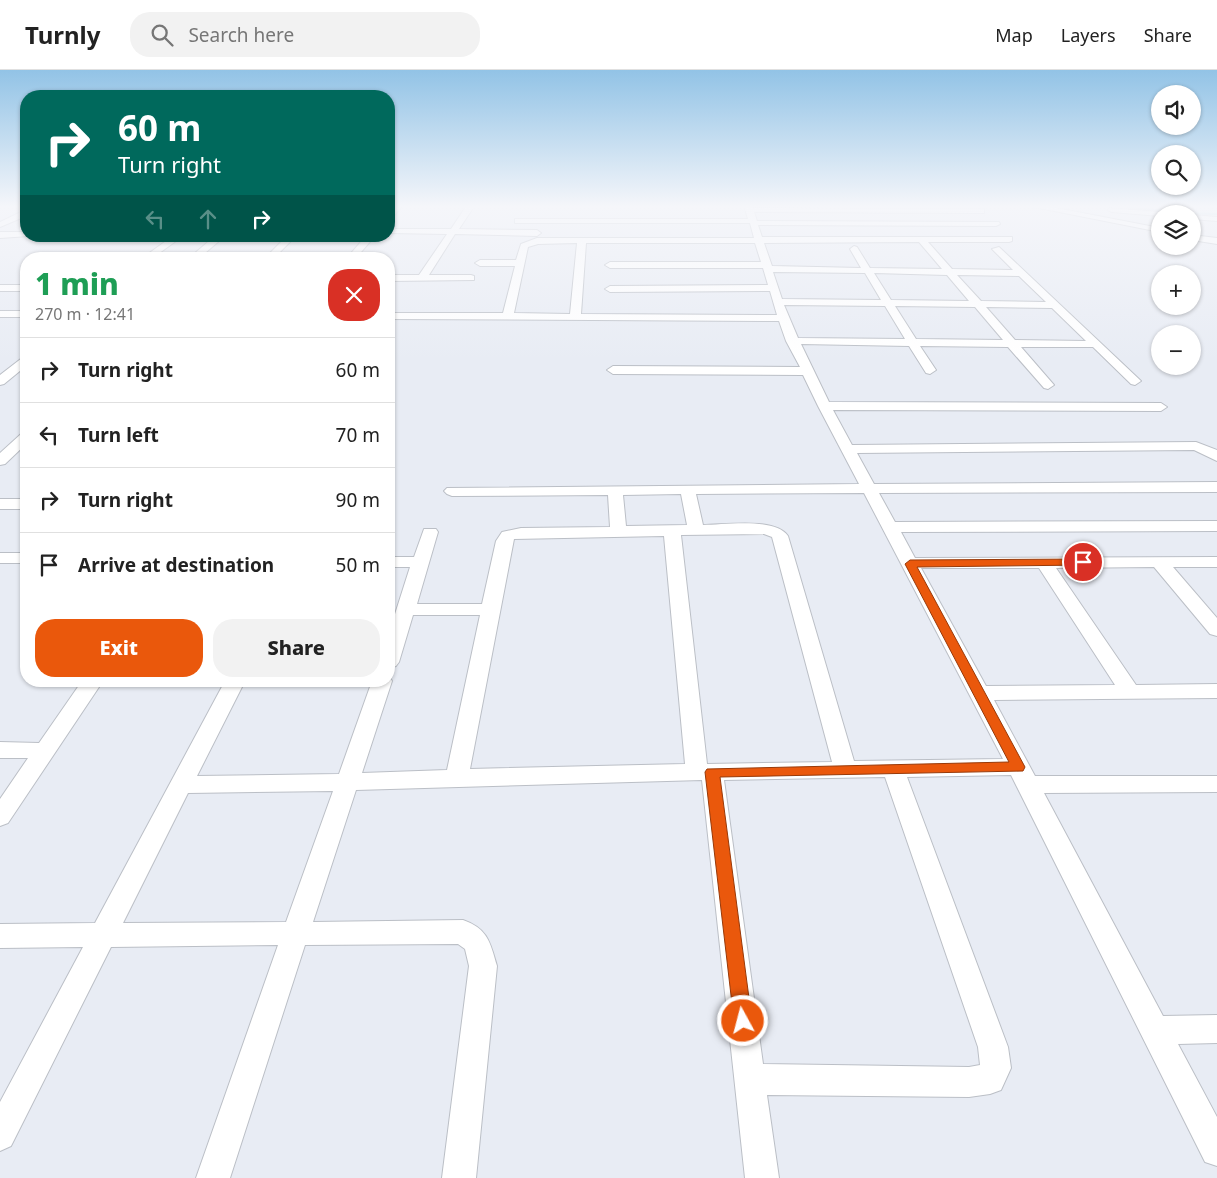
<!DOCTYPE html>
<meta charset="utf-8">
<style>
:root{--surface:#fff;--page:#f2f2f2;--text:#222;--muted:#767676;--line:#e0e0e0;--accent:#ea580c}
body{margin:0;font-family:"Noto Sans",sans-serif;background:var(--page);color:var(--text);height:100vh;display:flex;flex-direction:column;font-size:19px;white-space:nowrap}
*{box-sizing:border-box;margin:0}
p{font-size:16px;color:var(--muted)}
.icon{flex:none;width:28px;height:28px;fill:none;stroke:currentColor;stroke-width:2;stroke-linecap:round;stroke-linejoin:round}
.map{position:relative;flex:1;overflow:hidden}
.sheet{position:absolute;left:20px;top:182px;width:375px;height:435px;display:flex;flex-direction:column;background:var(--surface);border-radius:20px;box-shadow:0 1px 4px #0004}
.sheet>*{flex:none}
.guide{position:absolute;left:20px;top:20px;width:375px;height:152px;border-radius:20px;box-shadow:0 1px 4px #0004;background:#00695c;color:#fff;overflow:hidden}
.controls{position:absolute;left:1151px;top:15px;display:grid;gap:10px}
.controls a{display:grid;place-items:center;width:50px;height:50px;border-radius:50%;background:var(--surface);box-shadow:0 1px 4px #0004;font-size:25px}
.pin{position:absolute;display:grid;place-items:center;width:42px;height:42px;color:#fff;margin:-21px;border:2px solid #fff;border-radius:50%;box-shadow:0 1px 5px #0007}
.me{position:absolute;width:55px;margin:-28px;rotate:353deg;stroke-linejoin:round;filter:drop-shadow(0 0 4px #0008)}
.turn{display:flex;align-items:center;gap:18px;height:105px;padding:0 15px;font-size:22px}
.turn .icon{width:65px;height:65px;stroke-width:2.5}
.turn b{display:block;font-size:35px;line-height:42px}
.lanes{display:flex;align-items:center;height:48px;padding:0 15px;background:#0003;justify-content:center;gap:25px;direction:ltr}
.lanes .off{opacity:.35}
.round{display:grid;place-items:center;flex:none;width:52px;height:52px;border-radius:20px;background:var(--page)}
.headline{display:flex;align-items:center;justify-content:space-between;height:85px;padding:0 15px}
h1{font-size:30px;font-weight:800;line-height:38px;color:#1e9e55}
.button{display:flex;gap:10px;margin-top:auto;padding:10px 15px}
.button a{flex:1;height:58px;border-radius:20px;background:var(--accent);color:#fff;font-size:20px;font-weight:800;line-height:58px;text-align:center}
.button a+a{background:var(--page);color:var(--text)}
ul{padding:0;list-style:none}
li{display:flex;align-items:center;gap:15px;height:65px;padding:0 15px;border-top:1px solid var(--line)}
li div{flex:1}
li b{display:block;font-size:19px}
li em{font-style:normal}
header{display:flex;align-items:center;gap:30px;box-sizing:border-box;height:70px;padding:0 25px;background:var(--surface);border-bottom:1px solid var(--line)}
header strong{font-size:24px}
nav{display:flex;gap:28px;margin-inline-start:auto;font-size:18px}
.search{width:350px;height:45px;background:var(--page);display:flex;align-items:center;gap:12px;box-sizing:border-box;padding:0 18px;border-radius:20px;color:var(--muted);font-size:19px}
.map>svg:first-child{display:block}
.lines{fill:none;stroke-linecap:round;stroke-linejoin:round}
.stream{fill:#b2d9e3;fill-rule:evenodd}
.street-casing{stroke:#bbbfc6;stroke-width:2}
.street{fill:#fff;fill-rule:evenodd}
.route{fill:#ea580c;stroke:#983908}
</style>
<header>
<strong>Turnly</strong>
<div class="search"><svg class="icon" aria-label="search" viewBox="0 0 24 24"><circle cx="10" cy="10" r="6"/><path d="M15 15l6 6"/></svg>Search here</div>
<nav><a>Map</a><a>Layers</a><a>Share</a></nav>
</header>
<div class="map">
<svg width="1217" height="1108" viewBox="0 0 1217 1108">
<rect width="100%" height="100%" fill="#e8ecf4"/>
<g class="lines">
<path class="stream" d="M1102,135H1113L1183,142L1217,143V145L1182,144Z"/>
<g class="street-casing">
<path id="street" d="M395,135H403L392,148H389V142Z
M467,135H475L459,159L537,160L541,163L537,166L455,164L429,205H471L474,206V210L389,211V205H419L447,164L389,163V159H451Z
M744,135H752L753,138L984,139V143H981L754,142L757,151L999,152L1000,154L996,156L758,155L762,167H1012V171L1009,172H928L952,199L1013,200L992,179L999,177L1141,311L1135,315L1131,314L1093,277H1021L1054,315L1048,319L1044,318L1008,277L920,276L936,300L930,304L926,303L909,276L801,274L829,332L1161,333L1167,337L1161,341L833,340L852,375L1196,372L1217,380V391L1194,380L857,383L874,414L1217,412V422L879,423L895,452L1217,451V461L901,462L915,488L1217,487V497H1173L1217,548V566L1210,564L1154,497L1056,498L1136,615L1217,614V628L994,630L1035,706H1217V722L1044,723L1163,946L1217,945V973L1178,974L1217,1047V1096L1205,1092L1011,705L907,707L1008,977L1011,998L1001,1020L990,1024L969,1027L767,1025L779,1108H745L702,710L356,720L313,852L463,850C488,859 490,872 497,896L476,1108H442L469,896L465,879L458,874L305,875L230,1108H196L278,875L111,877L11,1076L0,1081V1032L83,877L0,878V854L95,853L225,611H245L197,706L339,704L372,611H389V606L392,611L362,703L447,700L480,545H413L399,592L396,596L389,598V563L410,497H389V487H414L424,459H436L438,462L417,534H482L496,471L502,462L521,458L610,457L608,425L452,426L447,424L444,421L447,418L859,414L818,336L803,305L613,304L607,300L613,296L800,297L786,271L779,251L389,249V243H503L515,196H480L475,193L480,190H516L521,174L537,168H754L750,153H515V149H748ZM919,172L942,199L870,198L857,177L854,176L850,179L861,198L772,196L764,173ZM577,173L570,244L514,243L528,177L538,174ZM586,173H755L761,192H610L605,195L610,198H763L768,215L610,216L605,219L610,222L770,221L777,245L581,244ZM773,202L865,203L881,230L782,229ZM874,203L947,205L969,231L891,230ZM957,205L1019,206L1046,232L981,231ZM784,235L885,236L905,269L798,268ZM895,236L975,237L1003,270L916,269ZM986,237L1052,238L1086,271L1015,270ZM864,423L1003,689L854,691L788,466C775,447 724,455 703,455L696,424ZM681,424L687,455L626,456L623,425ZM764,464L772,467L832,692L707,694L681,465ZM664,466L685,694L470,699L514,469ZM921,498H1039L1115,615L986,616ZM885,707L978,977L980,995L969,997L763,994L724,710ZM333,721L286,852L123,853L188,723Z
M1024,135H1041L1160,158V162Z
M1109,138L1160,142L1164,144H1160V146L1112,142L1108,140Z
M23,141H26V146L0,157V152Z
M1192,145L1217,147V151L1192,149Z
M0,162H26V166H29L0,168Z
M1192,165L1217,168V174L1192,170Z
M173,166H183L151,189H141Z
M215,166H225L198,189H188Z
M287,166H296L273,189H264Z
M366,166H375L355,189H346Z
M0,215H26V221H0Z
M0,241H26V247H0Z
M26,286V296L4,314L0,315V305L22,288Z
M26,363V374L5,394L0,395V383L21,364Z
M0,429H26V439H0Z
M0,483H26V493H0Z
M82,611H103L8,753L0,756V729L28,688H0V672L39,673Z"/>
</g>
<use href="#street" class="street"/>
</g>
<linearGradient id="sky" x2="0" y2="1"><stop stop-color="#92c3e6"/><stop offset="0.47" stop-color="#f5f6fa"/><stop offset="1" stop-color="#f5f6fa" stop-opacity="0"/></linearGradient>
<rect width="1217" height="290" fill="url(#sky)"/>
<path class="route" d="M1083,489L1088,492L1086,495L917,497L1025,697L1023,701L720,707L752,951L749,957L743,960L736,957L734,951L705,702L707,699L1009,692L905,494L910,490Z"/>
</svg>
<div class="controls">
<a><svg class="icon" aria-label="sound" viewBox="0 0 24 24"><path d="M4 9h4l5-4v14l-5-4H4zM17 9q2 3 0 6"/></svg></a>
<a><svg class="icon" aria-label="search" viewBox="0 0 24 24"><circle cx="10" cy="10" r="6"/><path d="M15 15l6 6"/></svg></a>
<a><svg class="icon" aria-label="layers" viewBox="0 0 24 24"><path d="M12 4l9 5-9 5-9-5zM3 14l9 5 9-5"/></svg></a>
<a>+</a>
<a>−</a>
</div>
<div class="pin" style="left:1083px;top:492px;background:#d93025"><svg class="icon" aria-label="arrive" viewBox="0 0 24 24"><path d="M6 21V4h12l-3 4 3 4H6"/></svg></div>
<svg class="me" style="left:743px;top:951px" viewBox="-20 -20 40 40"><circle r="17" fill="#ea580c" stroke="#fff" stroke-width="3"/><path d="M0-11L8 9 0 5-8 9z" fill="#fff"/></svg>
<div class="guide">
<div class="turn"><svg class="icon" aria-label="right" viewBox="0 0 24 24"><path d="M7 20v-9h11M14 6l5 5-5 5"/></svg><div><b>60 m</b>Turn right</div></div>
<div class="lanes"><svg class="icon off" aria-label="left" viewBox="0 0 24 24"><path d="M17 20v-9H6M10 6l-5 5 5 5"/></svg><svg class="icon off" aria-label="ahead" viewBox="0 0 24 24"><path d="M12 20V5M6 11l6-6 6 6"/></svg><svg class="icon" aria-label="right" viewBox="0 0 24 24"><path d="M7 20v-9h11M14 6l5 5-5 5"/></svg></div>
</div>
<section class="sheet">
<div class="headline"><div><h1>1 min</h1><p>270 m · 12:41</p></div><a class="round" style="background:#d93025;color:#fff"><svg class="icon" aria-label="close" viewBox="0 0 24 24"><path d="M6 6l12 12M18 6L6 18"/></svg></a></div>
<ul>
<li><svg class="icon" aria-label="right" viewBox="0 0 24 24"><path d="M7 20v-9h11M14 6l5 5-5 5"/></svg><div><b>Turn right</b></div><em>60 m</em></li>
<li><svg class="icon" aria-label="left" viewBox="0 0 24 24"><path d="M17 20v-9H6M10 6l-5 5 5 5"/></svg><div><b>Turn left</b></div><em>70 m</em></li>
<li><svg class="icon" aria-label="right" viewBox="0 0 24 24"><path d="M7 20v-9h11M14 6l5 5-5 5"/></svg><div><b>Turn right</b></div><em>90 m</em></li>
<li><svg class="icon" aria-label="arrive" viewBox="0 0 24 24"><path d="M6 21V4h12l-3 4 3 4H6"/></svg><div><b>Arrive at destination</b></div><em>50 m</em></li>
</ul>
<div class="button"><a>Exit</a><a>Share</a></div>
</section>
</div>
